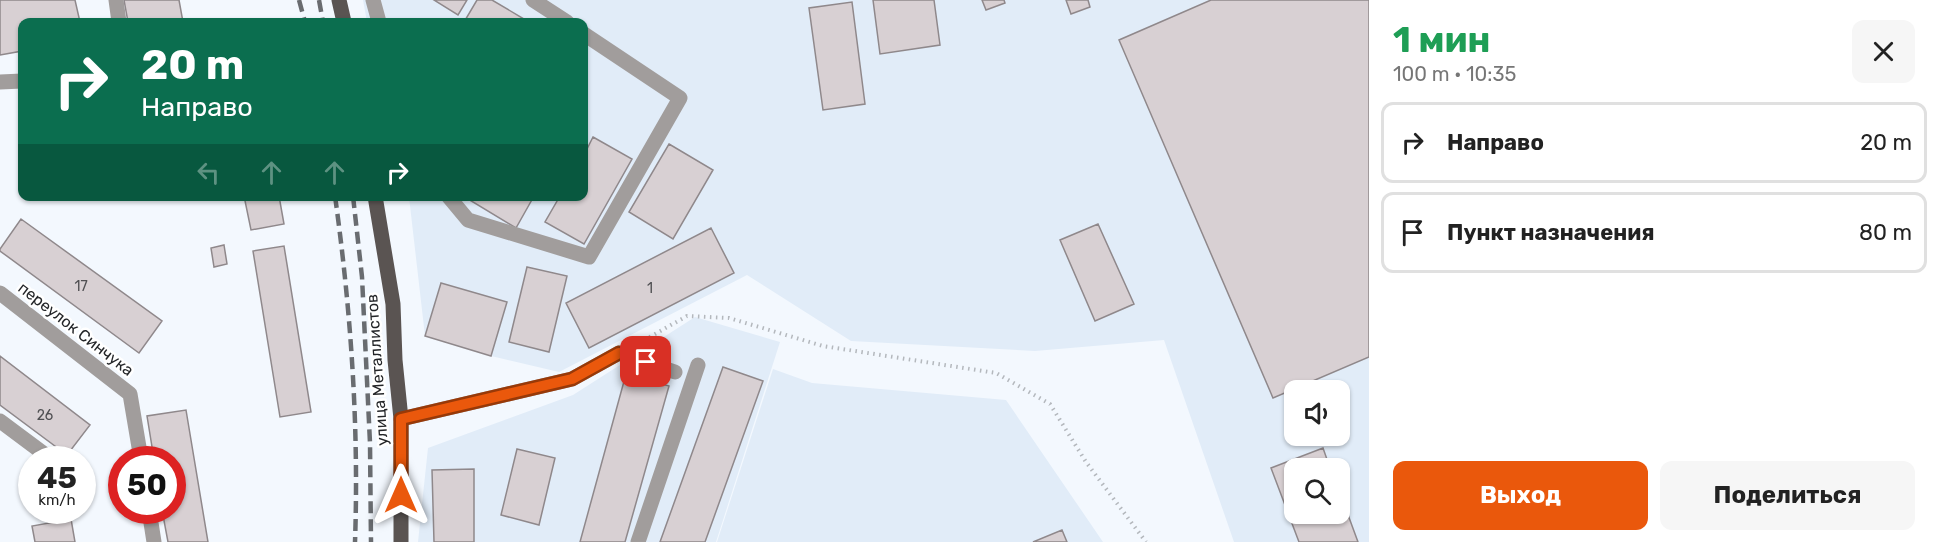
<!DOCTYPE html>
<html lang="ru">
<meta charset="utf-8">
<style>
:root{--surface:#fff;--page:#f6f6f6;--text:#222;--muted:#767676;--line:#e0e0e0;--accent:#ea580c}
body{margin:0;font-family:Rubik,sans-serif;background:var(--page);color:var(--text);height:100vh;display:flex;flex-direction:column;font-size:22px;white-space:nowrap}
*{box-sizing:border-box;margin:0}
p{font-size:20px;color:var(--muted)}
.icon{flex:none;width:33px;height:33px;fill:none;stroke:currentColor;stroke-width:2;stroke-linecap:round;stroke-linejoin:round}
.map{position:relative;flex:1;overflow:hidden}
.side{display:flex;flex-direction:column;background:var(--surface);width:570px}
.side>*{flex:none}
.guide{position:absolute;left:18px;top:18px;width:570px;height:183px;border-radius:12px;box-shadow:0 2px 4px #0004;background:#0b6e4f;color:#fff;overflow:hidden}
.fabs{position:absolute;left:1284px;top:380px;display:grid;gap:12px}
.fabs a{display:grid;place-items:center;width:66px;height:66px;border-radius:12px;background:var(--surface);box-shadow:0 2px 4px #0004;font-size:30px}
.speed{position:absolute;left:18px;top:446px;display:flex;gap:12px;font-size:30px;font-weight:700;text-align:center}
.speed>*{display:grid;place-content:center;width:78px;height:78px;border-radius:50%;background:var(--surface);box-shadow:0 2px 4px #0004;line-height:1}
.speed small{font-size:15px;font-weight:400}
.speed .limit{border:9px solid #d22;background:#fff;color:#111}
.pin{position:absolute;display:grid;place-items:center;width:51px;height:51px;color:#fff;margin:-26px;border-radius:12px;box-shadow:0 3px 9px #0006}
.me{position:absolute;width:66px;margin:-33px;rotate:0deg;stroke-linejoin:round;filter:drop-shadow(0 0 4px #0008)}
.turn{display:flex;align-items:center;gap:21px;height:126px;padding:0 24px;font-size:27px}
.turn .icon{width:78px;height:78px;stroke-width:2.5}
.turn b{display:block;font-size:42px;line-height:51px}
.lanes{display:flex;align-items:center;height:57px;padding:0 24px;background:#0003;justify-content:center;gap:30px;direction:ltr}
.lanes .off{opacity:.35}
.round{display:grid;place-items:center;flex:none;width:63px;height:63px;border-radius:12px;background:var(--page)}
.overview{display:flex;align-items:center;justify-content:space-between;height:102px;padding:0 24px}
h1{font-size:36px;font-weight:700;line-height:45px;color:#1e9e55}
.action{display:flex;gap:12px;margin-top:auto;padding:12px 24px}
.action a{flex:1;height:69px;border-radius:12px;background:var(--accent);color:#fff;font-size:24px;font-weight:700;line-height:69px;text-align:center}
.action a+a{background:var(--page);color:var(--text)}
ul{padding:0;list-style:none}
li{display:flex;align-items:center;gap:18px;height:81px;margin:0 12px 9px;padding:0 12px;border:3px solid var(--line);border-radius:12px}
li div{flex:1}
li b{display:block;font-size:22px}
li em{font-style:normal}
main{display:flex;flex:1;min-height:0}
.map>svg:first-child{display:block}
.built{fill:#e1ecf8;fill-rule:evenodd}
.building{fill:#d8d0d3;stroke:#8f888b;stroke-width:1.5}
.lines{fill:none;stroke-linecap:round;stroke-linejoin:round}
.path{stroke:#b4b8bd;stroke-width:4;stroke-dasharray:1.5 4.5;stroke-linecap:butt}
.minor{stroke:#a19d9c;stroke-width:15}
.major{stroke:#5a5452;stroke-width:15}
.rail{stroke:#696c70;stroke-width:4.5;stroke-dasharray:12 6;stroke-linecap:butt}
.route-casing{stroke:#983908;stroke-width:15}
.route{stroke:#ea580c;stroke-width:10}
.labels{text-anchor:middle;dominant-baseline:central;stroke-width:5;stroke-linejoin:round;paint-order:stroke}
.number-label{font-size:14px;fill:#505053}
.street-label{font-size:16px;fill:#232528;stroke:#fff}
</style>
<main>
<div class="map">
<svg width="1369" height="542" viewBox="0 0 1369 542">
<rect width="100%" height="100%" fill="#f3f8fe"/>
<path class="built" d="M363,0H1369V542H1234L1164,340L1035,351L851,341L747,275L559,372L491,356L425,336L409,197L584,196V22H367ZM1294,390H1340V435H1294ZM1294,468H1340V513H1294Z
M695,317L780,342L716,542H418L428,448L573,395Z
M773,369L812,383L1006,400L1103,542H717Z"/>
<path class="building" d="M0,0H75L80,22H22V51L0,55Z
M124,0H179L183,22H128Z
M434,0H467L458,15Z
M477,0H492L524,19L522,22H464Z
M873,0H934L940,45L880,54Z
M982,0H1004L1005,3L986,10Z
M1066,0H1088L1090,7L1071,14Z
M1211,0H1369V357L1273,398L1119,40Z
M852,2L865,104L823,110L809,8Z
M593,137L632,159L584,244L545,222L560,196H584V155Z
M669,144L713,170L673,239L629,212Z
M244,196H279L284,224L251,230Z
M463,196H534L516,228Z
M21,219L162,321L139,353L0,251V249Z
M1098,224L1134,304L1095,321L1060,240Z
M711,228L734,273L589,348L566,303Z
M224,245L227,264L214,267L211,248Z
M284,246L311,412L280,417L253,251Z
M527,267L567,276L549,352L509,342Z
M441,283L507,302L491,356L425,336Z
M0,356L90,425L67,455L0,405Z
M723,367L763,381L705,542H660Z
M626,374L669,386L625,542H580Z
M186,410L208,542H168L162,510H172V459H154L147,416Z
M1323,448L1330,468H1294V513H1340V493L1358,542H1299L1271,468Z
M517,449L555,458L539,525L501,515Z
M474,469V542H434L432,470Z
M71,519L75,542H35L32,526Z
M1062,530L1067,542H1033Z"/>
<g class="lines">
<path class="path" d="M639,343L687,316L729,318L823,346L996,373L1050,404L1086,462L1146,542"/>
<path class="minor" d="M116,0L119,22
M373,0L379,22
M533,0L567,22
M0,82L22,81
M448,196L468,220L589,257L680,98L584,34
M0,293L130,394L141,459
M401,419L572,379L619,353L675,372
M0,421L51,459
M149,510L154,542
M638,542L698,365"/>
<path class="major" d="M339,0L344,22
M375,196L393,304L395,360L401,419V542"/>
<path class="rail" d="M299,0L305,22
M319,0L323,22
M335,196C351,311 359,427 355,542
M353,196L362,277L370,443L371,542"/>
</g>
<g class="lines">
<g class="route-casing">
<path id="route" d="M401,495V419L572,379L619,353L646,362"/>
</g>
<use href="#route" class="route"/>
</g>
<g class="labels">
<g class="number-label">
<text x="81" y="286">17</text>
<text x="650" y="288">1</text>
<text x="45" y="415">26</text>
</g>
<g class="street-label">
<text transform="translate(76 329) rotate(38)">переулок Синчука</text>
<text transform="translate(377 370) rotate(-94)">улица Металлистов</text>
</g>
</g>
</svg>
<div class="fabs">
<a><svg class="icon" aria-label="sound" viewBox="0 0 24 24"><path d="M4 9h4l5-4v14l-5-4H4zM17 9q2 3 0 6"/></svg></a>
<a><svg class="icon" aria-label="search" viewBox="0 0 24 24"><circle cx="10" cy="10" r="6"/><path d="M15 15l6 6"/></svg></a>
</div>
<div class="speed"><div>45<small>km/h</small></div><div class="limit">50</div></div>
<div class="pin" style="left:646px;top:362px;background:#d93025"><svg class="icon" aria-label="arrive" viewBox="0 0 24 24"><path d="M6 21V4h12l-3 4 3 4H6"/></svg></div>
<svg class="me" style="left:401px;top:495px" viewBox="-20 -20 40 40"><path d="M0-17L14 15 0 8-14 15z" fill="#ea580c" stroke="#fff" stroke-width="4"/></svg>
<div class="guide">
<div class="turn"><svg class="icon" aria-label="right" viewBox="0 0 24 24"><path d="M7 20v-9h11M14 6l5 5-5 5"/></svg><div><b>20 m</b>Направо</div></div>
<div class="lanes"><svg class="icon off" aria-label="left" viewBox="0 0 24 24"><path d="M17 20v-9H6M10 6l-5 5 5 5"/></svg><svg class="icon off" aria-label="ahead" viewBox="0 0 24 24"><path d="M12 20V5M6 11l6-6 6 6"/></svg><svg class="icon off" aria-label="ahead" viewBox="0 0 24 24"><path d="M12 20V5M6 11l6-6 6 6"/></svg><svg class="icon" aria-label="right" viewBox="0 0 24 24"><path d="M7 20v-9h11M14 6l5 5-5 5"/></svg></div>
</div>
</div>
<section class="side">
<div class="overview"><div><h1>1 мин</h1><p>100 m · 10:35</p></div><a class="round"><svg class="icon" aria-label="close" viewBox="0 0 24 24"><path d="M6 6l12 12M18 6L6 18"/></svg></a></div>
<ul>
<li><svg class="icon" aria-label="right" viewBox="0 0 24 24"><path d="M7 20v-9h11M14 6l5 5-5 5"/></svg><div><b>Направо</b></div><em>20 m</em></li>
<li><svg class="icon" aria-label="arrive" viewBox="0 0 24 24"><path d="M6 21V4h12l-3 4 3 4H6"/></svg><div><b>Пункт назначения</b></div><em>80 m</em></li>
</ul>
<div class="action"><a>Выход</a><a>Поделиться</a></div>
</section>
</main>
